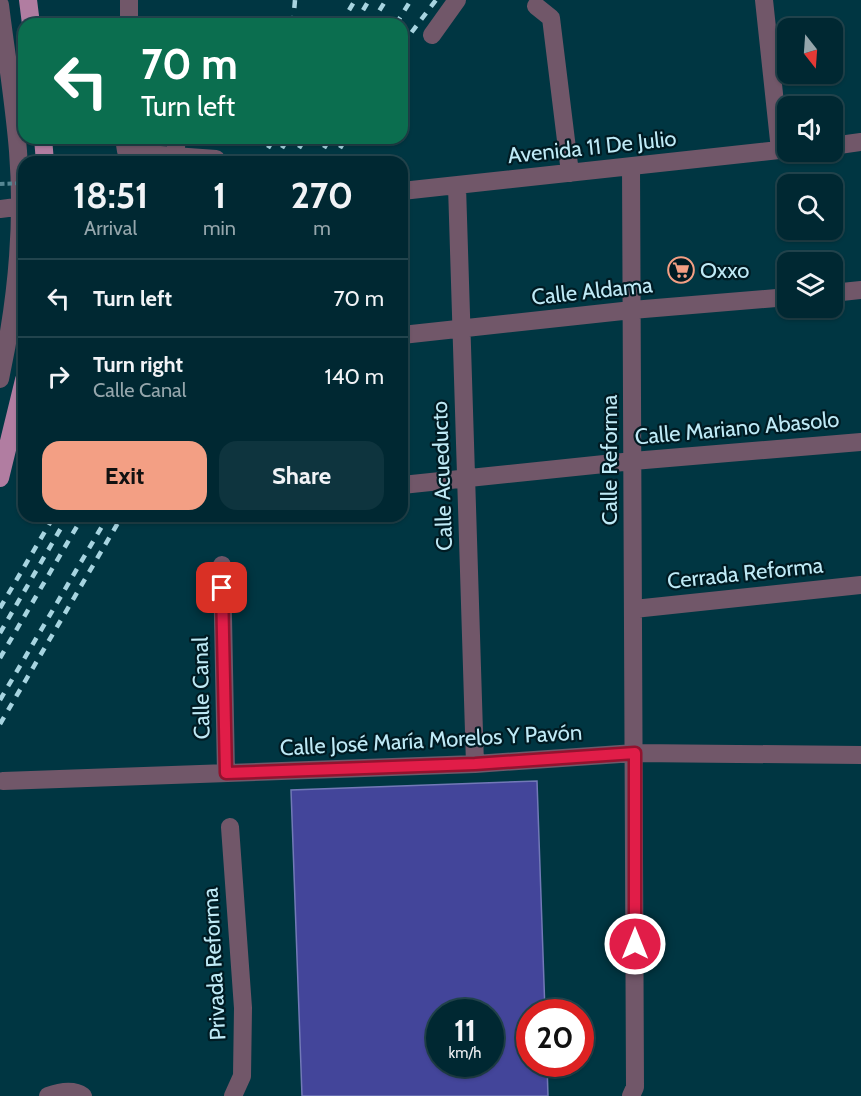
<!DOCTYPE html>
<meta charset="utf-8">
<style>
:root{--surface:#002832;--page:#0e343e;--text:#f1f3f6;--muted:#95a6ac;--line:#22444d;--accent:#f39f84}
body{margin:0;font-family:Cabin,sans-serif;background:var(--page);color:var(--text);height:100vh;display:flex;flex-direction:column;font-size:22px;white-space:nowrap}
*{box-sizing:border-box;margin:0}
p{font-size:20px;color:var(--muted)}
.icon{flex:none;width:33px;height:33px;fill:none;stroke:currentColor;stroke-width:2;stroke-linecap:round;stroke-linejoin:round}
.map{position:relative;flex:1;overflow:hidden}
.details{position:absolute;left:18px;top:156px;width:390px;height:366px;display:flex;flex-direction:column;background:var(--surface);border-radius:18px;box-shadow:0 2px 4px #0004,0 0 0 2px var(--line)}
.details>*{flex:none}
.guide{position:absolute;left:18px;top:18px;width:390px;height:126px;border-radius:18px;box-shadow:0 2px 4px #0004,0 0 0 2px var(--line);background:#0b6e4f;color:#fff;overflow:hidden}
.needle{width:39px;rotate:163deg}
.controls{position:absolute;left:777px;top:18px;display:grid;gap:12px}
.controls a{display:grid;place-items:center;width:66px;height:66px;border-radius:12px;background:var(--surface);box-shadow:0 2px 4px #0004,0 0 0 2px var(--line);font-size:30px}
.speed{position:absolute;left:426px;top:999px;display:flex;gap:12px;font-size:30px;font-weight:700;text-align:center}
.speed>*{display:grid;place-content:center;width:78px;height:78px;border-radius:50%;background:var(--surface);box-shadow:0 2px 4px #0004,0 0 0 2px var(--line);line-height:1}
.speed small{font-size:15px;font-weight:400}
.speed .limit{border:9px solid #d22;background:#fff;color:#111}
.pin{position:absolute;display:grid;place-items:center;width:51px;height:51px;color:#fff;margin:-26px;border-radius:12px;box-shadow:0 3px 9px #0006}
.me{position:absolute;width:66px;margin:-33px;rotate:0deg;stroke-linejoin:round;filter:drop-shadow(0 0 4px #0008)}
.turn{display:flex;align-items:center;gap:21px;height:126px;padding:0 24px;font-size:27px}
.turn .icon{width:78px;height:78px;stroke-width:2.5}
.turn b{display:block;font-size:42px;line-height:51px}
.eta{display:flex;justify-content:space-evenly;align-items:center;height:102px;text-align:center}
.eta b{font-size:36px;font-weight:800;line-height:42px}
.action{display:flex;gap:12px;margin-top:auto;padding:12px 24px}
.action a{flex:1;height:69px;border-radius:18px;background:var(--accent);color:#111;font-size:24px;font-weight:800;line-height:69px;text-align:center}
.action a+a{background:var(--page);color:var(--text)}
ul{padding:0;list-style:none}
li{display:flex;align-items:center;gap:18px;height:78px;padding:0 24px;border-top:2px solid var(--line)}
li div{flex:1}
li b{display:block;font-size:22px}
li em{font-style:normal}
.map>svg:first-child{display:block}
.building{fill:#43459a;stroke:#7279b7;stroke-width:1.5;fill-rule:evenodd}
.lines{fill:none;stroke-linecap:round;stroke-linejoin:round}
.minor{stroke:#715769;stroke-width:18}
.major{stroke:#b17da1;stroke-width:18}
.rail{stroke:#a7d4e0;stroke-width:4.5;stroke-dasharray:8 8;stroke-linecap:butt}
.path-bridge{stroke:#558692;stroke-width:4;stroke-dasharray:4.5 3;stroke-linecap:butt}
.route-casing{stroke:#92132f;stroke-width:15}
.route{stroke:#e11d48;stroke-width:10}
.labels{text-anchor:middle;dominant-baseline:central;stroke-width:4.5;stroke-linejoin:round;paint-order:stroke}
.street-label{font-size:22px;fill:#bfeaf6;stroke:#001b23}
.poi-label{font-size:22px;fill:#bfeaf6;stroke:#001b23;text-anchor:start}
</style>
<div class="map">
<svg width="861" height="1096" viewBox="0 0 861 1096">
<rect width="100%" height="100%" fill="#003642"/>
<path class="building" d="M537,781L545,1012H530V1064H547L548,1096H302L291,790ZM440,1012H490V1064H440Z"/>
<g class="lines">
<path class="minor" d="M129,0V24
M764,0L780,150
M0,5C6,53 14,102 18,151C24,226 16,305 0,379
M536,6L551,18L570,173
M432,35L457,0
M124,138L126,151L132,153L216,159
M832,146L861,142
M175,156L177,138
M631,167L635,1087L631,1096
M457,186L475,764
M402,191L788,149
M0,209L24,206
M832,293L861,290
M402,335L632,310L788,297
M402,485L633,461L861,442
M222,565L226,773
M634,609L861,585
M3,781L475,764L635,753L861,755
M230,827L243,1008L242,1076L233,1096
M48,1096C59,1092 73,1089 83,1096"/>
<path class="major" d="M28,0L31,24
M43,138L45,162
M0,478L24,380"/>
<path class="rail" d="M293,24L295,0
M341,24L355,0
M355,24L369,0
M371,24L386,0
M396,24L411,0
M402,45L436,0
M260,162L274,138
M274,162L288,138
M291,162L305,138
M316,162L330,138
M332,162L346,138
M0,608L54,516
M0,633L68,516
M0,658L83,516
M0,700L108,516
M0,724L122,516"/>
<path class="path-bridge" d="M0,184L24,183"/>
</g>
<g class="lines">
<g class="route-casing">
<path id="route" d="M222,588L226,773L475,764L635,753V944"/>
</g>
<use href="#route" class="route"/>
</g>
<defs>
<g id="supermarket-ring" transform="scale(1.35)"><circle r="9.5" fill="#001b23" stroke="#f39f84" stroke-width="1.5"/><path d="M-6-5.5h2.5l.6 2H6L4.5 2H-2.5L-4.4-4H-6ZM-1.5 3.2a1.3 1.3 0 1 0 .1 0ZM3 3.2a1.3 1.3 0 1 0 .1 0Z" fill="#f39f84"/></g>
</defs>
<g fill-rule="evenodd">
<use href="#supermarket-ring" x="681" y="270"/>
</g>
<g class="labels">
<g class="street-label">
<text transform="translate(592 147) rotate(-6)">Avenida 11 De Julio</text>
<text transform="translate(592 291) rotate(-6)">Calle Aldama</text>
<text transform="translate(737 428) rotate(-5)">Calle Mariano Abasolo</text>
<text transform="translate(609 460) rotate(-90)">Calle Reforma</text>
<text transform="translate(442 476) rotate(-92)">Calle Acueducto</text>
<text transform="translate(745 573) rotate(-6)">Cerrada Reforma</text>
<text transform="translate(201 688) rotate(-91)">Calle Canal</text>
<text transform="translate(431 740) rotate(-3)">Calle José María Morelos Y Pavón</text>
<text transform="translate(214 964) rotate(-93)">Privada Reforma</text>
</g>
<g class="poi-label">
<text x="700" y="270">Oxxo</text>
</g>
</g>
</svg>
<div class="controls">
<a><svg class="needle" viewBox="-14 -14 28 28"><path d="M0-13l5 13h-10z" fill="#e53935"/><path d="M0 13l5-13h-10z" fill="#95a6ac"/></svg></a>
<a><svg class="icon" aria-label="sound" viewBox="0 0 24 24"><path d="M4 9h4l5-4v14l-5-4H4zM17 9q2 3 0 6"/></svg></a>
<a><svg class="icon" aria-label="search" viewBox="0 0 24 24"><circle cx="10" cy="10" r="6"/><path d="M15 15l6 6"/></svg></a>
<a><svg class="icon" aria-label="layers" viewBox="0 0 24 24"><path d="M12 4l9 5-9 5-9-5zM3 14l9 5 9-5"/></svg></a>
</div>
<div class="speed"><div>11<small>km/h</small></div><div class="limit">20</div></div>
<div class="pin" style="left:222px;top:588px;background:#d93025"><svg class="icon" aria-label="arrive" viewBox="0 0 24 24"><path d="M6 21V4h12l-3 4 3 4H6"/></svg></div>
<svg class="me" style="left:635px;top:944px" viewBox="-20 -20 40 40"><circle r="17" fill="#e11d48" stroke="#fff" stroke-width="3"/><path d="M0-11L8 9 0 5-8 9z" fill="#fff"/></svg>
<div class="guide">
<div class="turn"><svg class="icon" aria-label="left" viewBox="0 0 24 24"><path d="M17 20v-9H6M10 6l-5 5 5 5"/></svg><div><b>70 m</b>Turn left</div></div>
</div>
<section class="details">
<div class="eta">
<div><b>18:51</b><p>Arrival</p></div>
<div><b>1</b><p>min</p></div>
<div><b>270</b><p>m</p></div>
</div>
<ul>
<li><svg class="icon" aria-label="left" viewBox="0 0 24 24"><path d="M17 20v-9H6M10 6l-5 5 5 5"/></svg><div><b>Turn left</b></div><em>70 m</em></li>
<li><svg class="icon" aria-label="right" viewBox="0 0 24 24"><path d="M7 20v-9h11M14 6l5 5-5 5"/></svg><div><b>Turn right</b><p>Calle Canal</p></div><em>140 m</em></li>
</ul>
<div class="action"><a>Exit</a><a>Share</a></div>
</section>
</div>
